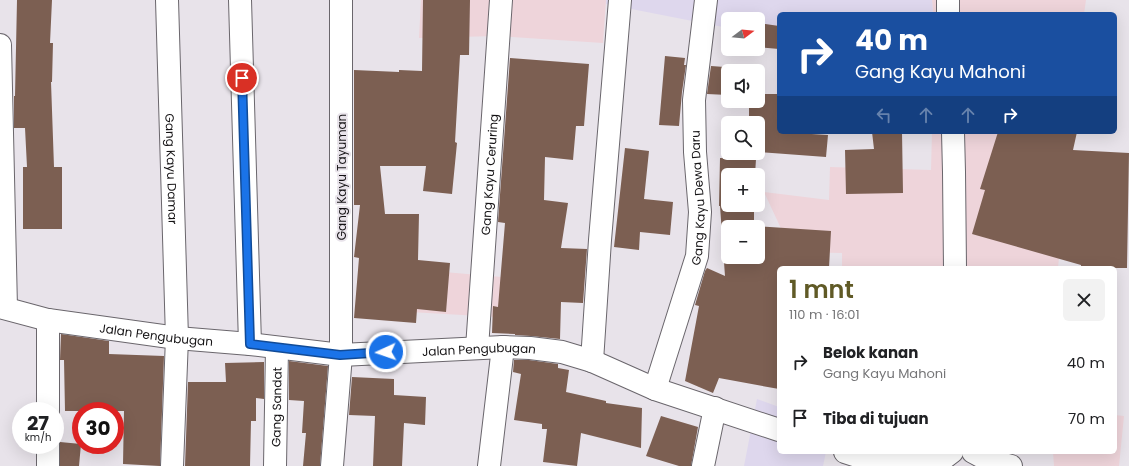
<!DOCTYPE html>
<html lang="id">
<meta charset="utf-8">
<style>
:root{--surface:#fff;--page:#f2f2f2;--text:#202124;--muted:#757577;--accent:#605a26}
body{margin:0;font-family:Poppins,sans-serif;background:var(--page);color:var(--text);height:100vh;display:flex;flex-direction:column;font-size:15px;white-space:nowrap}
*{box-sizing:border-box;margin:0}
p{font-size:13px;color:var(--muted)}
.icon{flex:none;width:22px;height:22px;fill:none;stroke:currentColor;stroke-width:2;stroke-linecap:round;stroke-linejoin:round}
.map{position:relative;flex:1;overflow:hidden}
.details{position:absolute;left:777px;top:266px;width:340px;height:188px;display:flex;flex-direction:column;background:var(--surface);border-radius:6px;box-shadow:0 4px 16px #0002}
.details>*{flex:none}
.top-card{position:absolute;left:777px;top:12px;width:340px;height:122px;border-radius:6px;box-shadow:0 4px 16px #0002;background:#1a4fa0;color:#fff;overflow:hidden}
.needle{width:26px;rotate:74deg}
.controls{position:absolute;left:721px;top:12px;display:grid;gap:8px}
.controls a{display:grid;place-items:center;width:44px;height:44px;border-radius:6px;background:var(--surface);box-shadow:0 4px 16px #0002;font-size:20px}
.speed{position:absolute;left:12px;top:402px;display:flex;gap:8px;font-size:20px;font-weight:700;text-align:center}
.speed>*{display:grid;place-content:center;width:52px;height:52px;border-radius:50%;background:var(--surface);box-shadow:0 4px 16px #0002;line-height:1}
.speed small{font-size:10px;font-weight:400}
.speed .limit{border:6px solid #d22;background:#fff;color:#111}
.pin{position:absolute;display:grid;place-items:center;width:34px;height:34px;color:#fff;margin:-17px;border:2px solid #fff;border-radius:50%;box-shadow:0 1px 4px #0007}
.me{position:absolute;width:44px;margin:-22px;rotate:267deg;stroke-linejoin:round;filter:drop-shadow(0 0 3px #0008)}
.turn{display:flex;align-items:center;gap:14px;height:84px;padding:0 12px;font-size:18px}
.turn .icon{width:52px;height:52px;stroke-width:2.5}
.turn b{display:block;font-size:28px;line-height:34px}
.lanes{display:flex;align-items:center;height:38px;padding:0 12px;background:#0003;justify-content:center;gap:20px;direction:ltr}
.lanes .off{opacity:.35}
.round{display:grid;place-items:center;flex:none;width:42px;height:42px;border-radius:6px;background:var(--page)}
.head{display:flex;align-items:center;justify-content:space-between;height:68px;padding:0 12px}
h1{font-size:24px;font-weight:600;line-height:30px;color:var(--accent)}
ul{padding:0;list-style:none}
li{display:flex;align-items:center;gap:12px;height:56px;padding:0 12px}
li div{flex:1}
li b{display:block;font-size:15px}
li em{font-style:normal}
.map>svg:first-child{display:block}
.commercial{fill:#eed4da}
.industrial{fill:#ded7ed}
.building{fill:#7c5f52;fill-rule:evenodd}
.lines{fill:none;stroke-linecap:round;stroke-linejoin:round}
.minor-casing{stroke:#6a666c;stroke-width:24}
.secondary-casing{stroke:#6a666c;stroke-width:24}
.minor{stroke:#fff;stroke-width:22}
.secondary{stroke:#fff;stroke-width:22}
.route-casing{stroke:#114b97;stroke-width:10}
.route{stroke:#1a73e8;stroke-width:7}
.labels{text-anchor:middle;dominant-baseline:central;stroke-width:4;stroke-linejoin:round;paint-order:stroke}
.street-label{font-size:12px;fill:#141214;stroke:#e8e3ea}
</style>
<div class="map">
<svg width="1129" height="466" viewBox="0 0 1129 466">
<rect width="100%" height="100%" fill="#e8e3ea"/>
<path class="commercial" d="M421,0H606L603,43L496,36L419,38Z
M932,0H1086L1084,14H933Z
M932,132H1071L1058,268H842V253L792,252L764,192L829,200L830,167L931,170Z
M410,269L549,281L548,320L410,312Z
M1115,415L1124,416L1119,466H1054L1053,452H1115Z"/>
<path class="industrial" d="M606,0H932L933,14H779V38L758,34V19H728V28L606,4Z
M757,399L779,407V452H826L823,466H744Z"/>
<path class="building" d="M17,0H52L50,43H53L52,82H51L54,167H62V229H23V167H27L25,128H14V96H15Z
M423,0H470L469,55H460L455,142L457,143L452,194L423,191L426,166H380L385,214H419L418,260L450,263L446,312L417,309L416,323L354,318L359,258L354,257L360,205H354V70L399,72V70L422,71Z
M758,23L779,26V49L758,47Z
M665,56L685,58L684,65H686L682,92L679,126L659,125Z
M510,58L589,64L584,126H576L573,160L545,157L544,200L568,203L561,248L587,249L583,303L561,302L560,339L531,336L515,335V334L492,333L493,306L498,307L505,223L498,222Z
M711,66L738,68V71H728V95L707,94Z
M758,94H778L779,132L828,135L826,157L758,152V123H749V101H758Z
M872,132H902L903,193L846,194L845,150L874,149Z
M998,132H1077L1073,150L1129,153L1127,268H1081V265L972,234L985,190L980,189Z
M625,148L649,151L644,199L673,202L670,235L640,232L639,250L614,247Z
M720,158L756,159L755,175H728V205H754V226L831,231L829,268H779V389L719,378L713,393L685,381L699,306L695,305L705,271L707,268L725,276L720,206H719ZM728,227H758V257H728Z
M61,334L109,341V354L164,356L160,466L123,464L124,411H65L64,360H60Z
M514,360H529L558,364V368L569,370L566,392L606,401V403L642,408L641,448L581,433L577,466L543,462L547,429H542V424L514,420L521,374L513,372Z
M289,361L328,366L320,466H303L306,433H302L304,401L289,400Z
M264,362V399L256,398V421H251L250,466H185L188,382H226L225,363Z
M352,377L394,379V395L426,397L425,425L404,423L402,466H373L375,416L349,415Z
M661,416L698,427L691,466H679L646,456Z
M60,442L81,444L79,466H60Z"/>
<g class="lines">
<g class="minor-casing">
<g id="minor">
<path id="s1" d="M167,0L177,338L172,466"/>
<path d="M240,0L250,344"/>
<path d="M0,45L6,308"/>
<path id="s2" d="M0,307L48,320L177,338L250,344L341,355L503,347L530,348L562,352L592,361L655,389L779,430"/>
<path id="s3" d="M477,348L501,0"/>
<path d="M592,361L600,240L620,0"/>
<path id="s4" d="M655,389L697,256L700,212L695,152L694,100L706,0"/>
<path d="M48,411V320"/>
<path d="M845,452L869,460L884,463H899L944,458L952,452"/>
<path d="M48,466V445"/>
<path id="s5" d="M275,466L277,348"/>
<path d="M332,466L341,355V0"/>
<path d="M489,466L503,347"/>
<path d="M703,466L715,408"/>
</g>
</g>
<g class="secondary-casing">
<path id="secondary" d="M948,0V14
M953,132L954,172L955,268
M973,452L988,460L1011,466"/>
</g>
<use href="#minor" class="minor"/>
<use href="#secondary" class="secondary"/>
</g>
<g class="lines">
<g class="route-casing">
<path id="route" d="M242,78L250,344L340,355L386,352"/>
</g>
<use href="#route" class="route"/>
</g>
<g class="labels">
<g class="street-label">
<text stroke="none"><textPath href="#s1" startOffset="169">Gang Kayu Damar</textPath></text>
<text stroke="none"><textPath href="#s3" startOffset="174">Gang Kayu Ceruring</textPath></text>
<text transform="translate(341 177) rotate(-90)">Gang Kayu Tayuman</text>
<text stroke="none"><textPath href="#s4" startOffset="198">Gang Kayu Dewa Daru</textPath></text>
<text stroke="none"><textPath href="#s2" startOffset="159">Jalan Pengubugan</textPath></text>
<text stroke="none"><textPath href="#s2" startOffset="483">Jalan Pengubugan</textPath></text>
<text stroke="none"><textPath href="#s5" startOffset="59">Gang Sandat</textPath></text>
</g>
</g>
</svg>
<div class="controls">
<a><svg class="needle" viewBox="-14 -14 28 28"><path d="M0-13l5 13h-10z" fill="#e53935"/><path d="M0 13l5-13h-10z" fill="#757577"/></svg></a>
<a><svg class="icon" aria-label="sound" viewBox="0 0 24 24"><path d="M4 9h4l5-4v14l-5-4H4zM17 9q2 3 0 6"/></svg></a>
<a><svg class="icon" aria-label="search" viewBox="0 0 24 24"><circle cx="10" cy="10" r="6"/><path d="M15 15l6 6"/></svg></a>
<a>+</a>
<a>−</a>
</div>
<div class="speed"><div>27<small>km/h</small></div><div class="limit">30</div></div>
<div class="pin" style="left:242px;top:78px;background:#d93025"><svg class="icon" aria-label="arrive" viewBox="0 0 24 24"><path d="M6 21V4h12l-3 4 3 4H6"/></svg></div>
<svg class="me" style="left:386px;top:352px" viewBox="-20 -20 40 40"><circle r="17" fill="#1a73e8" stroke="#fff" stroke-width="3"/><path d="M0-11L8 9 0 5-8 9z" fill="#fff"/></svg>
<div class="top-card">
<div class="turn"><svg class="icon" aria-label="right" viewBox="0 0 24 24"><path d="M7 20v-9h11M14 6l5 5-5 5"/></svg><div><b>40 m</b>Gang Kayu Mahoni</div></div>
<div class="lanes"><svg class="icon off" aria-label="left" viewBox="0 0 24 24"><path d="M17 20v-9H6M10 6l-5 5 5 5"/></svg><svg class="icon off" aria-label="ahead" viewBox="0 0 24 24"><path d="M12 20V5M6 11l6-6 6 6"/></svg><svg class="icon off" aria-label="ahead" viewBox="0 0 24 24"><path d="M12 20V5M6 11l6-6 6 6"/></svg><svg class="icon" aria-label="right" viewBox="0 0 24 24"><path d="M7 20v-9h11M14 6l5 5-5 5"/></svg></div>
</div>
<section class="details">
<div class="head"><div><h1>1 mnt</h1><p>110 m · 16:01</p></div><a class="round"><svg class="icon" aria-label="close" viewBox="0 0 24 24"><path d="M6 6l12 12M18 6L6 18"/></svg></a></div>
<ul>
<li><svg class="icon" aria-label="right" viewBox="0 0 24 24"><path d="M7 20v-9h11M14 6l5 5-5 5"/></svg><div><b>Belok kanan</b><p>Gang Kayu Mahoni</p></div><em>40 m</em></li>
<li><svg class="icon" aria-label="arrive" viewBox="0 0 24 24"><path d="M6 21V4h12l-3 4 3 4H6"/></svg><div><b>Tiba di tujuan</b></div><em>70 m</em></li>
</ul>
</section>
</div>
